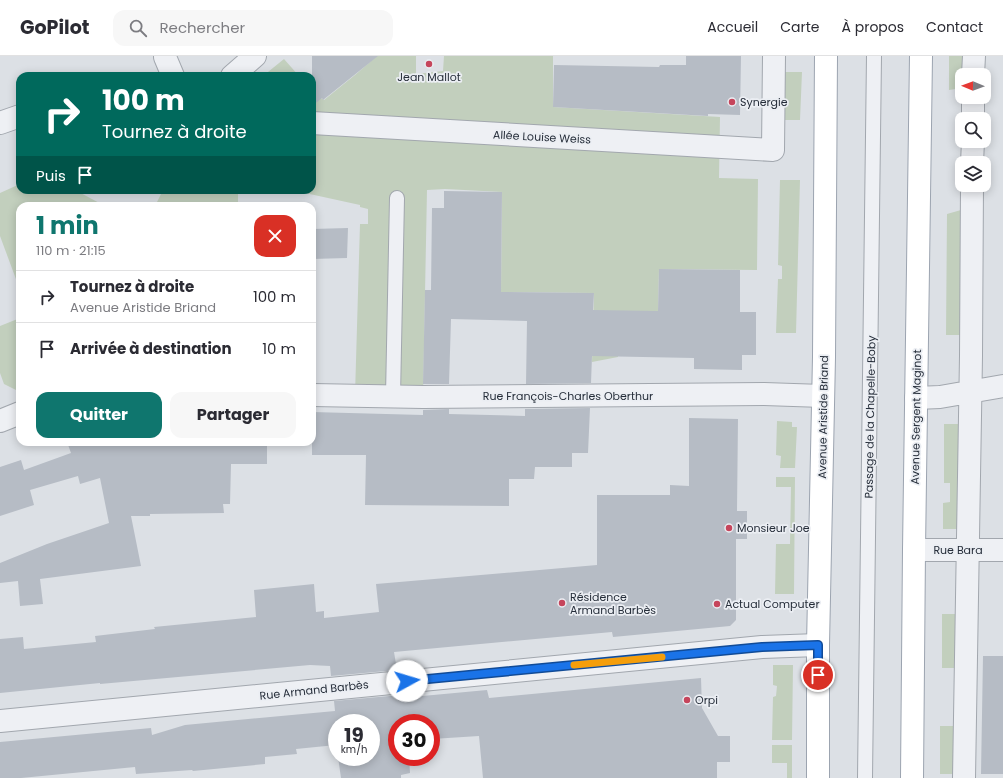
<!DOCTYPE html>
<html lang="fr">
<meta charset="utf-8">
<style>
:root{--surface:#fff;--page:#f7f7f7;--text:#2b2b33;--muted:#7c7c81;--line:#e1e1e2;--accent:#0f766e}
body{margin:0;font-family:Poppins,sans-serif;background:var(--page);color:var(--text);height:100vh;display:flex;flex-direction:column;font-size:15px;white-space:nowrap}
*{box-sizing:border-box;margin:0}
p{font-size:13px;color:var(--muted)}
.icon{flex:none;width:22px;height:22px;fill:none;stroke:currentColor;stroke-width:2;stroke-linecap:round;stroke-linejoin:round}
.map{position:relative;flex:1;overflow:hidden}
.side{position:absolute;left:16px;top:146px;width:300px;height:244px;display:flex;flex-direction:column;background:var(--surface);border-radius:12px;box-shadow:0 2px 10px #0003}
.side>*{flex:none}
.hud{position:absolute;left:16px;top:16px;width:300px;height:122px;border-radius:12px;box-shadow:0 2px 10px #0003;background:#00695c;color:#fff;overflow:hidden}
.needle{width:26px;rotate:271deg}
.buttons{position:absolute;left:955px;top:12px;display:grid;gap:8px}
.buttons a{display:grid;place-items:center;width:36px;height:36px;border-radius:8px;background:var(--surface);box-shadow:0 2px 10px #0003;font-size:20px}
.speed{position:absolute;left:328px;top:658px;display:flex;gap:8px;font-size:20px;font-weight:700;text-align:center}
.speed>*{display:grid;place-content:center;width:52px;height:52px;border-radius:50%;background:var(--surface);box-shadow:0 2px 10px #0003;line-height:1}
.speed small{font-size:10px;font-weight:400}
.speed .limit{border:6px solid #d22;background:#fff;color:#111}
.pin{position:absolute;display:grid;place-items:center;width:34px;height:34px;color:#fff;margin:-17px;border:2px solid #fff;border-radius:50%;box-shadow:0 1px 4px #0007}
.me{position:absolute;width:44px;margin:-22px;rotate:84deg;stroke-linejoin:round;filter:drop-shadow(0 0 3px #0008)}
.turn{display:flex;align-items:center;gap:14px;height:84px;padding:0 20px;font-size:18px}
.turn .icon{width:52px;height:52px;stroke-width:2.5}
.turn b{display:block;font-size:28px;line-height:34px}
.then{display:flex;align-items:center;height:38px;padding:0 20px;background:#0003;gap:8px;font-size:15px}
.round{display:grid;place-items:center;flex:none;width:42px;height:42px;border-radius:12px;background:var(--page)}
.headline{display:flex;align-items:center;justify-content:space-between;height:68px;padding:0 20px}
h1{font-size:24px;font-weight:700;line-height:30px;color:var(--accent)}
.action{display:flex;gap:8px;margin-top:auto;padding:8px 20px}
.action a{flex:1;height:46px;border-radius:12px;background:var(--accent);color:#fff;font-size:16px;font-weight:700;line-height:46px;text-align:center}
.action a+a{background:var(--page);color:var(--text)}
ul{padding:0;list-style:none}
li{display:flex;align-items:center;gap:12px;height:52px;padding:0 20px;border-top:1px solid var(--line)}
li div{flex:1}
li b{display:block;font-size:15px}
li em{font-style:normal}
header{display:flex;align-items:center;gap:24px;box-sizing:border-box;height:56px;padding:0 20px;background:var(--surface);border-bottom:1px solid var(--line)}
header strong{font-size:19px}
nav{display:flex;gap:22px;margin-inline-start:auto;font-size:14px}
.search{width:280px;height:36px;background:var(--page);display:flex;align-items:center;gap:10px;box-sizing:border-box;padding:0 14px;border-radius:12px;color:var(--muted);font-size:15px}
.map>svg:first-child{display:block}
.green{fill:#c2cfbd}
.building{fill:#b6bcc5}
.lines{fill:none;stroke-linecap:round;stroke-linejoin:round}
.lane-casing{stroke:#a2a7ae;stroke-width:16}
.street-casing{stroke:#a2a7ae;stroke-width:24}
.primary-casing{stroke:#9ca4b0;stroke-width:24}
.lane{stroke:#eef0f4;stroke-width:14}
.street{stroke:#eef0f4;stroke-width:22}
.primary{stroke:#fff;stroke-width:22}
.route-casing{stroke:#114b97;stroke-width:10}
.route{stroke:#1a73e8;stroke-width:7}
.slow{stroke:#f59e0b;stroke-width:7}
.poi-dot{fill:#c6455c;stroke:#ebeef3;stroke-width:1.5}
.labels{text-anchor:middle;dominant-baseline:central;stroke-width:3.5;stroke-linejoin:round;paint-order:stroke}
.poi-label{font-size:11px;fill:#262e3a;stroke:#ebeef3;text-anchor:start}
.street-label{font-size:11px;fill:#262e3a;stroke:#ebeef3}
</style>
<header>
<strong>GoPilot</strong>
<div class="search"><svg class="icon" aria-label="search" viewBox="0 0 24 24"><circle cx="10" cy="10" r="6"/><path d="M15 15l6 6"/></svg>Rechercher</div>
<nav><a>Accueil</a><a>Carte</a><a>À propos</a><a>Contact</a></nav>
</header>
<div class="map">
<svg width="1003" height="722" viewBox="0 0 1003 722">
<rect width="100%" height="100%" fill="#dce0e5"/>
<path class="green" d="M377,0H416V18L443,15L444,0H553V51L720,61L719,122L758,123L757,214L659,213L658,255H619L618,301L592,306L594,237L501,236L502,136L445,133L427,134L423,341L355,339L360,168H368V153L360,151V149L296,135H238V150H150L151,148L155,150L163,134H312V36L324,44L355,19Z
M949,0H969V19H962V32L949,34Z
M284,3L299,20H263Z
M781,16H802L800,64H780Z
M780,124H800L796,277H776L778,223H782V210L778,209Z
M20,128V134H75L105,150H20V234L0,180V137Z
M968,152L966,279H946L947,158Z
M20,262V336L4,328L0,317V270Z
M777,365L792,366V371H797L795,412H780L781,400L776,399Z
M944,368H964L963,473H943V447L950,446V427H944Z
M776,421H795L794,538H775L776,488H790L791,431H776Z
M942,558H962V612H942Z
M773,609H793L792,684H772L773,641L776,640L777,630L773,629Z
M940,670H961L960,718H940Z
M772,689H792V722H787V707H772Z"/>
<path class="building" d="M312,0H378L323,44L322,42L312,50Z
M686,0H741L740,59L708,58V60L553,51L554,9L659,11L660,9H686Z
M444,135L502,136L501,236L594,237L593,254L658,255L659,213L740,214V256H756V299H742V314L694,313V302L592,300L591,327L526,328L527,265L451,263L449,328H423L425,234H431L432,152H444Z
M348,172L347,202L312,203V173Z
M590,352L588,397H572V411H535L534,423H509V450L365,449L366,399H312V356L423,359V354L449,353V358L525,360V353Z
M689,362L738,363L737,455H747V483H736V564L730,570L613,581L612,576L394,596L397,614L331,620L330,610L310,609L100,628V627L0,637V583L23,581L24,593L96,586L95,580L155,573L154,571L256,561L254,534L314,528L316,556L324,555V562L379,556L376,528L597,509V439H670V429L689,430Z
M67,386H267V408H231L230,448H223L224,457L150,458V460H131L141,510L40,523L43,548L20,550L18,525L0,527V507L47,488L109,467L100,422L80,428L78,420L30,434L34,449L0,460V411L21,404L24,414L71,397Z
M983,600H1003V718H981Z
M701,622L702,652L718,680H730V706H717V722H483L479,680L432,683V687H431V667H397V701H409L410,717L401,719V722H341L338,701H371V667H337V697L336,689L296,693L297,698L265,701V708L193,715L192,714L136,718L135,711L21,722H0V686L151,672L152,679L185,669L335,655L334,645L401,639V642L487,634L489,642Z"/>
<g class="lines">
<g class="lane-casing">
<path id="lane" d="M393,340L397,142
M865,722L874,0"/>
</g>
<g class="street-casing">
<path id="street" d="M165,1L173,20
M973,19L974,0
M232,20L255,0
M973,63V41
M0,67L20,60
M312,67L773,94L774,0
M972,107L973,85
M312,339L423,341L764,338L823,340
M916,342L940,341L1003,330
M0,365L20,357
M914,494H1003
M0,665L762,591L818,589
M964,722L971,300L972,129"/>
</g>
<g class="primary-casing">
<path id="primary" d="M818,722V589L824,301L826,0
M912,722L914,494L921,0"/>
</g>
<use href="#lane" class="lane"/>
<use href="#street" class="street"/>
<use href="#primary" class="primary"/>
</g>
<g class="lines">
<g class="route-casing">
<path id="route" d="M407,625L762,591L818,589V619"/>
</g>
<use href="#route" class="route"/>
<path class="slow" d="M574,609L662,601"/>
</g>
<g class="poi-dot">
<circle cx="429" cy="8" r="4"/>
<circle cx="732" cy="46" r="4"/>
<circle cx="729" cy="472" r="4"/>
<circle cx="562" cy="547" r="4"/>
<circle cx="717" cy="548" r="4"/>
<circle cx="687" cy="644" r="4"/>
</g>
<g class="labels">
<g class="poi-label">
<text x="429" y="21" text-anchor="middle">Jean Mallot</text>
<text x="740" y="46">Synergie</text>
<text x="737" y="472">Monsieur Joe</text>
<text x="570" y="541">Résidence<tspan x="570" dy="13">Armand Barbès</tspan></text>
<text x="725" y="548">Actual Computer</text>
<text x="695" y="644">Orpi</text>
</g>
<g class="street-label">
<text transform="translate(542 81) rotate(3)">Allée Louise Weiss</text>
<text x="568" y="340">Rue François-Charles Oberthur</text>
<text transform="translate(823 361) rotate(-89)">Avenue Aristide Briand</text>
<text transform="translate(870 361) rotate(-89)">Passage de la Chapelle-Boby</text>
<text transform="translate(916 361) rotate(-89)">Avenue Sergent Maginot</text>
<text x="958" y="494">Rue Bara</text>
<text transform="translate(314 634) rotate(-6)">Rue Armand Barbès</text>
</g>
</g>
</svg>
<div class="buttons">
<a><svg class="needle" viewBox="-14 -14 28 28"><path d="M0-13l5 13h-10z" fill="#e53935"/><path d="M0 13l5-13h-10z" fill="#7c7c81"/></svg></a>
<a><svg class="icon" aria-label="search" viewBox="0 0 24 24"><circle cx="10" cy="10" r="6"/><path d="M15 15l6 6"/></svg></a>
<a><svg class="icon" aria-label="layers" viewBox="0 0 24 24"><path d="M12 4l9 5-9 5-9-5zM3 14l9 5 9-5"/></svg></a>
</div>
<div class="speed"><div>19<small>km/h</small></div><div class="limit">30</div></div>
<div class="pin" style="left:818px;top:619px;background:#d93025"><svg class="icon" aria-label="arrive" viewBox="0 0 24 24"><path d="M6 21V4h12l-3 4 3 4H6"/></svg></div>
<svg class="me" style="left:407px;top:625px" viewBox="-20 -20 40 40"><circle r="19" fill="#fff"/><path d="M0-13L10 11 0 6-10 11z" fill="#1a73e8"/></svg>
<div class="hud">
<div class="turn"><svg class="icon" aria-label="right" viewBox="0 0 24 24"><path d="M7 20v-9h11M14 6l5 5-5 5"/></svg><div><b>100 m</b>Tournez à droite</div></div>
<div class="then">Puis<svg class="icon" aria-label="arrive" viewBox="0 0 24 24"><path d="M6 21V4h12l-3 4 3 4H6"/></svg></div>
</div>
<section class="side">
<div class="headline"><div><h1>1 min</h1><p>110 m · 21:15</p></div><a class="round" style="background:#d93025;color:#fff"><svg class="icon" aria-label="close" viewBox="0 0 24 24"><path d="M6 6l12 12M18 6L6 18"/></svg></a></div>
<ul>
<li><svg class="icon" aria-label="right" viewBox="0 0 24 24"><path d="M7 20v-9h11M14 6l5 5-5 5"/></svg><div><b>Tournez à droite</b><p>Avenue Aristide Briand</p></div><em>100 m</em></li>
<li><svg class="icon" aria-label="arrive" viewBox="0 0 24 24"><path d="M6 21V4h12l-3 4 3 4H6"/></svg><div><b>Arrivée à destination</b></div><em>10 m</em></li>
</ul>
<div class="action"><a>Quitter</a><a>Partager</a></div>
</section>
</div>
